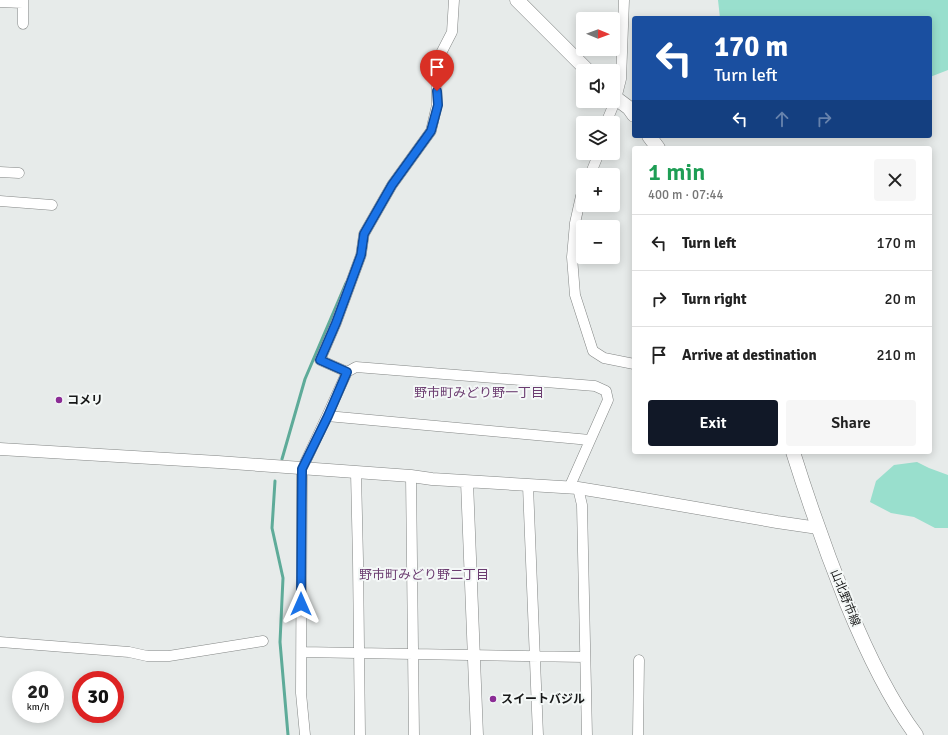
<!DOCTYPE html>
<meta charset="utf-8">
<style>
:root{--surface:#fff;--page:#f6f6f6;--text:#222;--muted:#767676;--line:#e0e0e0;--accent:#111827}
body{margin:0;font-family:Signika,"Noto Sans JP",sans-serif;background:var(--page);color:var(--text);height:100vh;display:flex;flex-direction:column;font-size:15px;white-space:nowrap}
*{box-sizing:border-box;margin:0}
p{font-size:13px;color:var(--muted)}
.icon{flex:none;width:22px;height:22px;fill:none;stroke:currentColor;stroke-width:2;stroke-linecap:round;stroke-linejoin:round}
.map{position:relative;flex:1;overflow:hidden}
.details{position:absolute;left:632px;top:146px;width:300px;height:308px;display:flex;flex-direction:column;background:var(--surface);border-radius:4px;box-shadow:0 2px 10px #0003}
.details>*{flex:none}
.guide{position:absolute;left:632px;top:16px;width:300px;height:122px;border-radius:4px;box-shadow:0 2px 10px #0003;background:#1a4fa0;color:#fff;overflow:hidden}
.needle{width:26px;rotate:91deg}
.fabs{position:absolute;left:576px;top:12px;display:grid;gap:8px}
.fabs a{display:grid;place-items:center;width:44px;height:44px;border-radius:4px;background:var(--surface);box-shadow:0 2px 10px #0003;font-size:20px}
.speed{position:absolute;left:12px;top:671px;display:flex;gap:8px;font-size:20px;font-weight:700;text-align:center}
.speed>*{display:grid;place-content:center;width:52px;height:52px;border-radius:50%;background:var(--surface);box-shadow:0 2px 10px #0003;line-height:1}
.speed small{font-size:10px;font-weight:400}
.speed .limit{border:6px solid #d22;background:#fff;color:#111}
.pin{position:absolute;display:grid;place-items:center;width:34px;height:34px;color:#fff;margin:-41px -17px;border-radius:50% 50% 50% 0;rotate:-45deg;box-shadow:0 0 4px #0007}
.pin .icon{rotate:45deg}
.me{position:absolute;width:44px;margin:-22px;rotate:0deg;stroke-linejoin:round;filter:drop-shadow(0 0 3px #0008)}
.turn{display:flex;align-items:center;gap:14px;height:84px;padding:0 16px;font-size:18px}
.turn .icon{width:52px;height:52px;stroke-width:2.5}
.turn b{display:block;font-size:28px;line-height:34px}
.lanes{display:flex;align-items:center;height:38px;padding:0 16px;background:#0003;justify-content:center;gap:20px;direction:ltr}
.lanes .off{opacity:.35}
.round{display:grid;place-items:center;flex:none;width:42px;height:42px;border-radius:4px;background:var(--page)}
.summary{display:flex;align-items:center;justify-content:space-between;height:68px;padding:0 16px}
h1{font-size:24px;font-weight:600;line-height:30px;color:#1e9e55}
.cta{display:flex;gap:8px;margin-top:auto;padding:8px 16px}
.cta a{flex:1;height:46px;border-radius:4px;background:var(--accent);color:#fff;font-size:16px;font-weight:600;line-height:46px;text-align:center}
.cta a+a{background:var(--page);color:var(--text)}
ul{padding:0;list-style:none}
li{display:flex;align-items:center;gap:12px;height:56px;padding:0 16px;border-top:1px solid var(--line)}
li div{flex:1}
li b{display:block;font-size:15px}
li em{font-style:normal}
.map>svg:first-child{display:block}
.green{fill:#99dfcd}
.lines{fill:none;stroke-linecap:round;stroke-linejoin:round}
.stream{stroke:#5eab99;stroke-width:3}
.minor-casing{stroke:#838685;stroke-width:11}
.tertiary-casing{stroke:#838685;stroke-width:13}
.secondary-casing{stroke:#838685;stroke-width:15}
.minor{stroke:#fff;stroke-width:10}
.tertiary{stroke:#fff;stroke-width:12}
.secondary{stroke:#fff;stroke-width:14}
.route-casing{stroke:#114b97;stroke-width:10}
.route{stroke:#1a73e8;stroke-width:7}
.poi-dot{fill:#8b2c95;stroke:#f4f8f7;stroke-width:1.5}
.labels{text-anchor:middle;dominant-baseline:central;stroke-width:4;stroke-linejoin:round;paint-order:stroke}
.poi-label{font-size:12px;font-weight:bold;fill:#171818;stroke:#f4f8f7;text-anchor:start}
.street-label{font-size:12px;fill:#171818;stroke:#f4f8f7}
.neighbourhood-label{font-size:13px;fill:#6b3c70;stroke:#f4f8f7}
</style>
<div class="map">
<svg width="948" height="735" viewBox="0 0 948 735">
<rect width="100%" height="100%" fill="#e7ebea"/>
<path class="green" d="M718,0H948V70L930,77V18H720Z
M917,462L929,468L948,475V528H935L914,517L891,513L870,502L876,481L894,465Z"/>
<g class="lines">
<path class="stream" d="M282,459L305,379L346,283
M275,481L272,528L283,578L280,642L288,735"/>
<g class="minor-casing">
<path id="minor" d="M0,2L23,3
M23,24V0
M606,123L616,99L621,79L624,0
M0,172L19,173
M590,175L599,153
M583,191L581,196L575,223L572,257L575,295L593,351L604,358L634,364
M0,201L52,205
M347,372L320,360L336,323L361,255L364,234L392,185L431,131L437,105L436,63L452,32L454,0
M327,416L590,440
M356,473L358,560L360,735
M411,476L414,735
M528,486L538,735
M578,488L582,505L587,735
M0,642L129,652L147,656H169L263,641
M302,652L585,657
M305,735L301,693L302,469L327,416L347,372L356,367L595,386L606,391L608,400L569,488
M638,735L639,660"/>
</g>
<g class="tertiary-casing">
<path id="tertiary" d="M0,449L218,462L411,476L432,479L578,488L621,495L777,522L818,528
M467,482L477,735"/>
</g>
<g class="secondary-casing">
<path id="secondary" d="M517,0L588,71
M613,96L629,108L634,115
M649,136L658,148
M793,452C809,503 827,554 847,604C865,648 887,696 916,735"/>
</g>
<use href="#minor" class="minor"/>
<use href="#tertiary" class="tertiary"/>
<use href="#secondary" class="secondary"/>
</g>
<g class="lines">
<g class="route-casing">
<path id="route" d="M301,604L302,469L328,416L347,372L320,360L336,323L361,255L364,234L392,185L431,131L438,105L437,91"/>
</g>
<use href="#route" class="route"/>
</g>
<g class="poi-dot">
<circle cx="59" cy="400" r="4"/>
<circle cx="493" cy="699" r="4"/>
</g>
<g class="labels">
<g class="poi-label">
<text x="67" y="400">コメリ</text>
<text x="501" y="699">スイートバジル</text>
</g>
<g class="street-label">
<text transform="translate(845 598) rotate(68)">山北野市線</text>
</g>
<g class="neighbourhood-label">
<text x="479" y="393">野市町みどり野一丁目</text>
<text x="424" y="575">野市町みどり野二丁目</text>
</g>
</g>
</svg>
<div class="fabs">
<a><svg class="needle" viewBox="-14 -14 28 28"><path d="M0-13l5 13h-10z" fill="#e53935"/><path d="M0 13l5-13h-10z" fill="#767676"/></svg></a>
<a><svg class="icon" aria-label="sound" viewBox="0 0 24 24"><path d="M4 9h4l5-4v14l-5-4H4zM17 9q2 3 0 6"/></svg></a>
<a><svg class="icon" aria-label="layers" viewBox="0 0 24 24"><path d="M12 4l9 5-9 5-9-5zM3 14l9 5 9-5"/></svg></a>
<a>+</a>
<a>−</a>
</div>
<div class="speed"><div>20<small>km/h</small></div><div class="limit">30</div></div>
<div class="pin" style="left:437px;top:91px;background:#d93025"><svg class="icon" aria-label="arrive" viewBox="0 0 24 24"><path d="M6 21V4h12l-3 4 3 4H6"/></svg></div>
<svg class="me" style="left:301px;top:604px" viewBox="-20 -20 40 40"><path d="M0-17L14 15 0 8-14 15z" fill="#1a73e8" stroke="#fff" stroke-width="4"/></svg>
<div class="guide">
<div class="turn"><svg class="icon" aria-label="left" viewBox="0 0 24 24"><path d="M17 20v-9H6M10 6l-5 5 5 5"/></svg><div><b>170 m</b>Turn left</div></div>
<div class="lanes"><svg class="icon" aria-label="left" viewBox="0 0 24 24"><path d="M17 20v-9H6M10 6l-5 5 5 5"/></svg><svg class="icon off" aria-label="ahead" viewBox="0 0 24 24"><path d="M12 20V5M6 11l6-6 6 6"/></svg><svg class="icon off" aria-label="right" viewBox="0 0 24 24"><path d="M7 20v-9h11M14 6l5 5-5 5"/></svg></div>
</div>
<section class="details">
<div class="summary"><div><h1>1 min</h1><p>400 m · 07:44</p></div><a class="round"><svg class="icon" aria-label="close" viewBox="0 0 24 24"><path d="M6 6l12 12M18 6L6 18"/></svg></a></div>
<ul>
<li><svg class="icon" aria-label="left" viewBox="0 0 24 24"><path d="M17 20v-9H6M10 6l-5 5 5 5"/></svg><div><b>Turn left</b></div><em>170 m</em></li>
<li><svg class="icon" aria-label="right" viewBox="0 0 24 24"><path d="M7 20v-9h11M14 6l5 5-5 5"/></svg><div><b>Turn right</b></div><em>20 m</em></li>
<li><svg class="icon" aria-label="arrive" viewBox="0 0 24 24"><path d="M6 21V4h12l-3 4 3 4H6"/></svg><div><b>Arrive at destination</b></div><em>210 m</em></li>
</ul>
<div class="cta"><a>Exit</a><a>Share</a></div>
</section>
</div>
